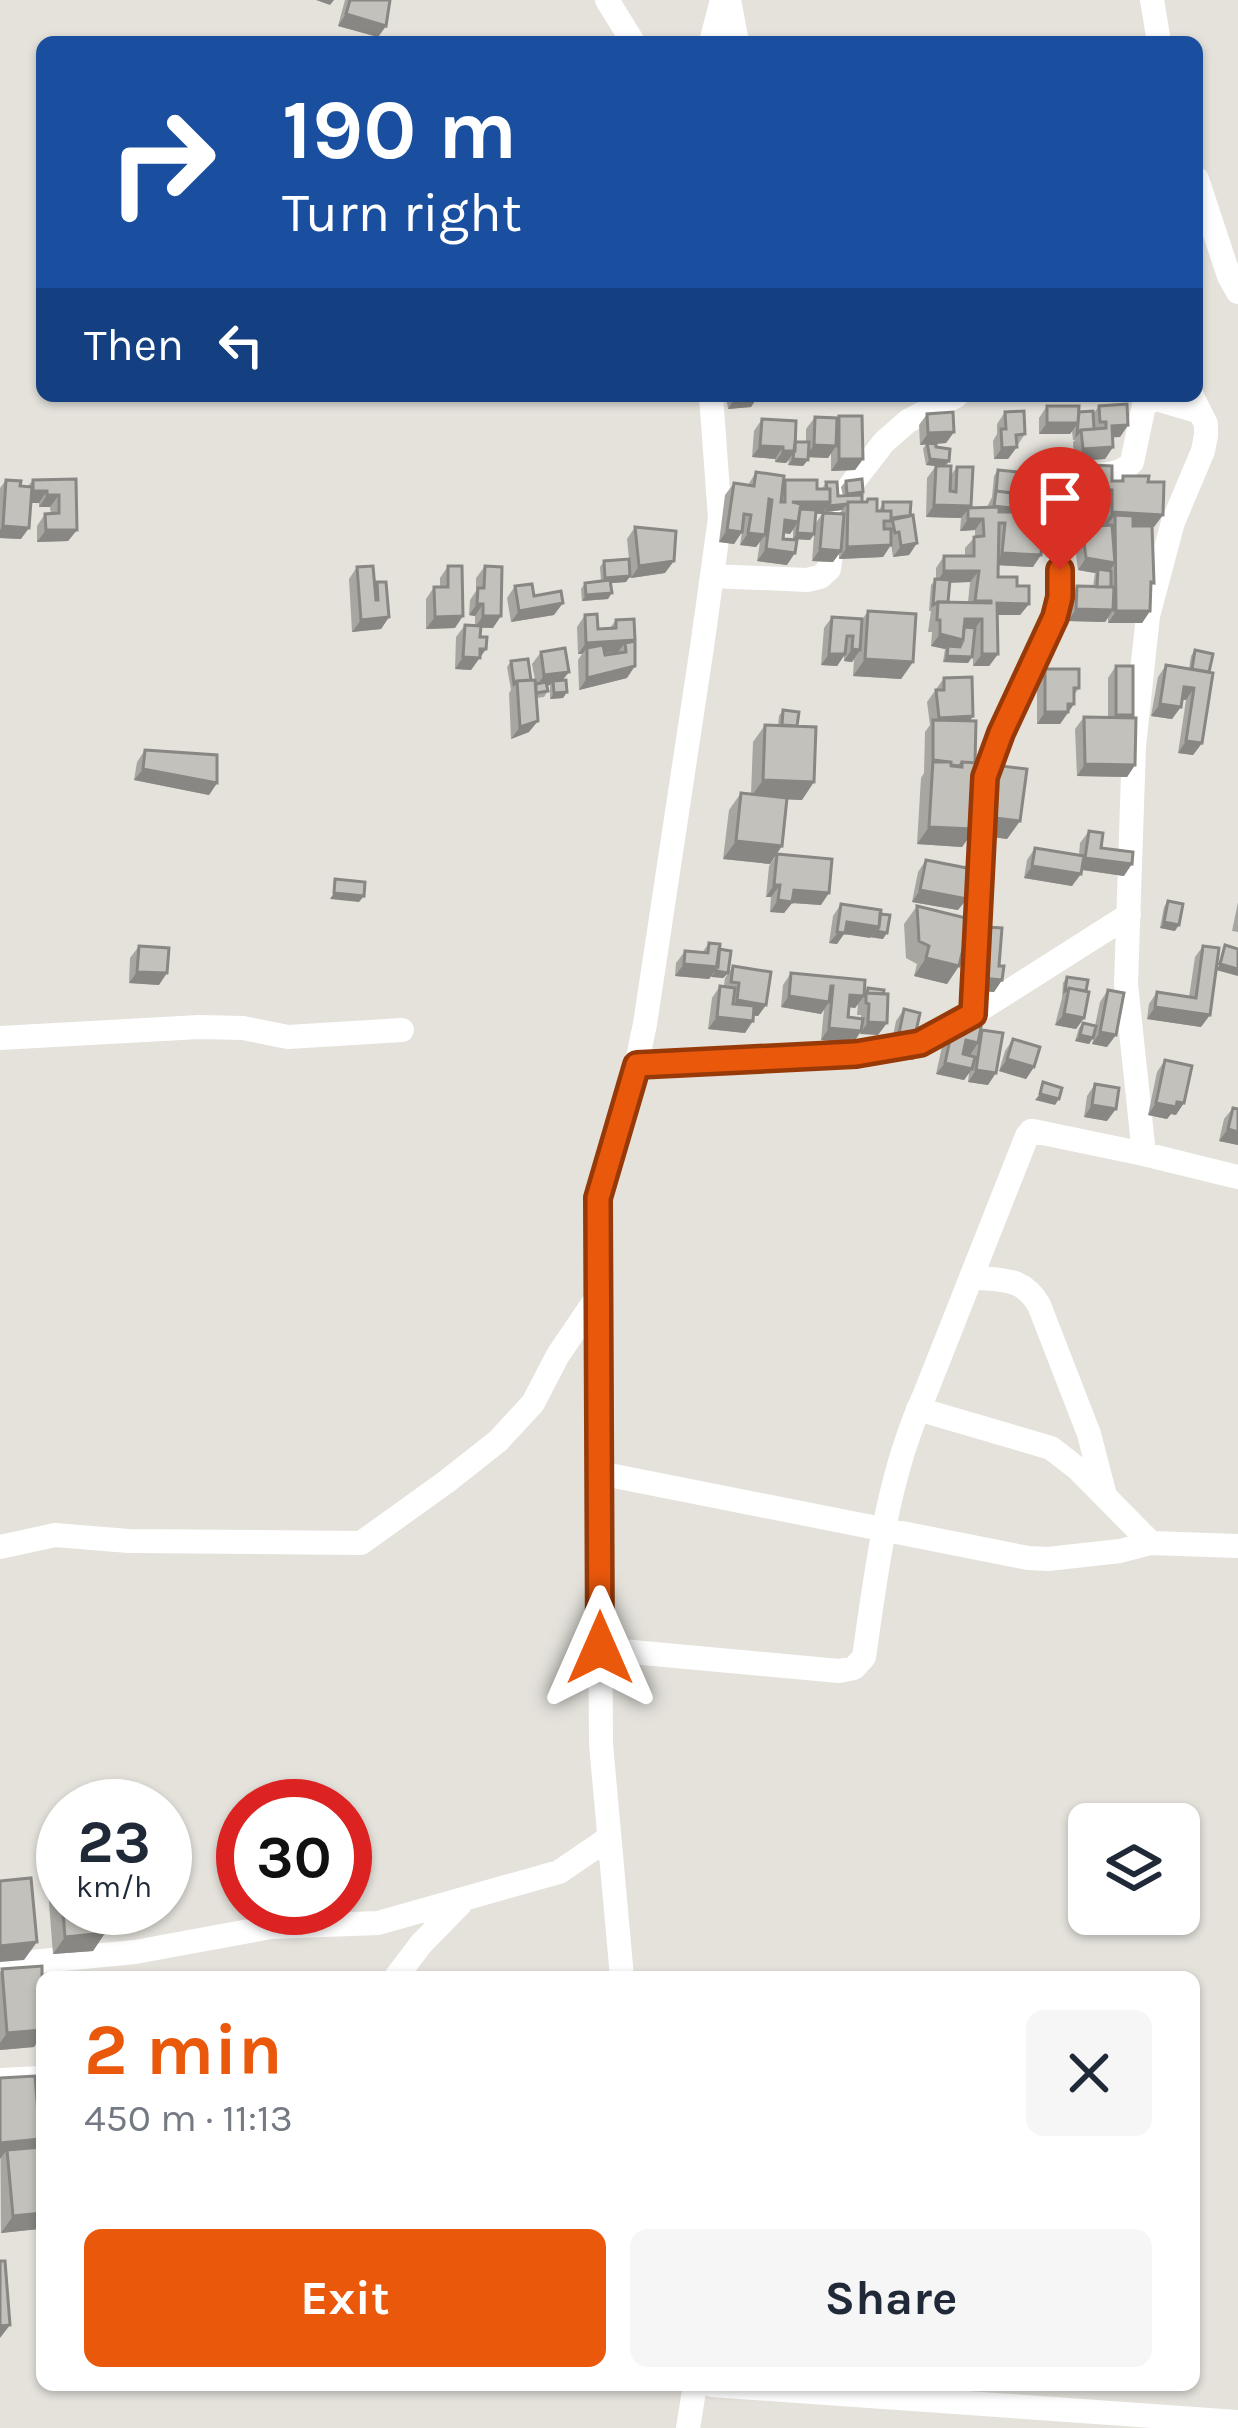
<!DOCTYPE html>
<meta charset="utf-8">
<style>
:root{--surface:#fff;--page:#f6f6f7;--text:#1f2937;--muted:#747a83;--accent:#ea580c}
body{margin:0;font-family:Karla,sans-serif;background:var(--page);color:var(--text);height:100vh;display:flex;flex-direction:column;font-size:45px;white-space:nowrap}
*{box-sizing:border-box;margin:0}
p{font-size:39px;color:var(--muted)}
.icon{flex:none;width:66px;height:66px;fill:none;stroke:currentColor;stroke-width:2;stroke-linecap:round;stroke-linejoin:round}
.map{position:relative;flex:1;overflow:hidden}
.side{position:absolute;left:36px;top:1971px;width:1164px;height:420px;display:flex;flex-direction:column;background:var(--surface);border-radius:18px;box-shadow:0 3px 9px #0004}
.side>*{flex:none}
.guide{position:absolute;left:36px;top:36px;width:1167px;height:366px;border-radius:18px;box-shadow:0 3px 9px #0004;background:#1a4fa0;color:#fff;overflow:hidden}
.fabs{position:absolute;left:1068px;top:1803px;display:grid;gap:24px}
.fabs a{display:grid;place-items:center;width:132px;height:132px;border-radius:18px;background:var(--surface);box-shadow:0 3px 9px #0004;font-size:60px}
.speed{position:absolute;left:36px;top:1779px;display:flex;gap:24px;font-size:60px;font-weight:700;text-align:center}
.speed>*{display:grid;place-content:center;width:156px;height:156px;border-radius:50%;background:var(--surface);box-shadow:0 3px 9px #0004;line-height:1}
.speed small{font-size:30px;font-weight:400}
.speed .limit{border:18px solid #d22;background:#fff;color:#111}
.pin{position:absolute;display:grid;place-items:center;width:102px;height:102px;color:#fff;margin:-123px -51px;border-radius:50% 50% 50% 0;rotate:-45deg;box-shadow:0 0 12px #0007}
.pin .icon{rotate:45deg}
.me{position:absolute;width:132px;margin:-66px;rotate:0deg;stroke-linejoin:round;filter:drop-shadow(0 0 9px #0008)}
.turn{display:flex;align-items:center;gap:42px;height:252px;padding:0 48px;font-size:54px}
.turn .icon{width:156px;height:156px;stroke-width:2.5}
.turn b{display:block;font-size:84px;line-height:102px}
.then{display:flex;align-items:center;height:114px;padding:0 48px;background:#0003;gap:24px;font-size:45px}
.round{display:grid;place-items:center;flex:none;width:126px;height:126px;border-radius:18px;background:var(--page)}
.head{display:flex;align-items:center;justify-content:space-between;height:204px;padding:0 48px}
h1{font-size:72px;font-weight:700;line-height:90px;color:var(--accent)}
.cta{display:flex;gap:24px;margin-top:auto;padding:24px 48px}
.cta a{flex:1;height:138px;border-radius:18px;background:var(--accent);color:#fff;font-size:48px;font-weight:700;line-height:138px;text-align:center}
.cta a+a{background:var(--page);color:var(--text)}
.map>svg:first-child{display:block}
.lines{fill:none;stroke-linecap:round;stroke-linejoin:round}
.minor{stroke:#fff;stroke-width:24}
.wall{fill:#a8a6a1;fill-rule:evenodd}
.shaded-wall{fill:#888783}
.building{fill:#c3c1bb;stroke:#888783;stroke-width:3}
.route-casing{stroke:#983908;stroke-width:30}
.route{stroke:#ea580c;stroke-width:21}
</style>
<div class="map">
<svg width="1238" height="2428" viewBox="0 0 1238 2428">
<rect width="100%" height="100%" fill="#e4e2db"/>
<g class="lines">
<path class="minor" d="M607,0L633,42
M729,0L737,42
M1152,0L1159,42
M711,42L722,0
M1197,179L1229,276L1238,292
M1146,396L1197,411
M712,576L807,580L820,577L829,569L837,509L843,495L884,442L908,421L956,396
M973,1014L985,777L1001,733L1055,617L1060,597L1058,488L1062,478C1084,469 1115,483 1132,462L1146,396
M0,1038L199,1027L243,1028L288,1037L402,1030
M637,1065L856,1054L920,1043L973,1014L1129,915
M1144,1154L1126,984L1134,746L1148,616L1173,522L1203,451L1206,435V424L1192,396
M971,1277C1002,1281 1022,1276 1039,1305L1089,1434L1105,1496
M918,1409L1051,1448L1078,1469L1151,1543
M599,1473L1028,1558L1048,1559L1120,1551L1151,1543L1238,1546
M0,1547L55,1535L129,1541L361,1543L446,1482L498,1441L533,1403L558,1355L598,1296
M600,1649L839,1671L854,1668L864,1657C877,1568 887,1477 925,1394L1027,1136L1031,1131L1038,1132L1144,1154L1238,1177
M0,1965L135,1952L271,1927L378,1923L559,1872L609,1838
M396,1977L421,1944L461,1903
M622,1977L601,1744L598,1198L629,1100L645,1024L702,647L720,518L711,396
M0,2080L42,2078
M712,2385L1238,2422
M688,2428L695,2385"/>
</g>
<path class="wall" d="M345,0H390L386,26L378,37L338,26Z
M726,396H758L751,407L728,409Z
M1047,406L1093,414L1099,406L1128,425L1120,437H1113V447L1105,459L1074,461L1073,442L1075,440H1073L1072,431L1070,434H1039V418Z
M1005,412L1025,434L1008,459H994L993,441L997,434V424Z
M927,414L954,432L946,443L936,444V447L949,461L945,466L950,476L957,467L970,508L987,507L992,497L994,476L998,470L1012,493L1037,507L1029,521L1033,567L998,565V577L1017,586L1029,604L1020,615H997L998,654L989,666H973V641L972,657L968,663L943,662L945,649L931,646L932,632H928L931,611H929L931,585L936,579V568L944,556H965V548L975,537V530L960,531L961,518L926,517L927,478L936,466H938L926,465L923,449L926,444L920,445L919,425ZM970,582L968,602H948L950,583Z
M839,416L863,459L855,470L831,471V453L828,458L808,457L803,466L788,465L789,460L786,463L775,462V459L752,457L754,431L762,419L795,442H806V429L815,417L837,419Z
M1070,464L1112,481H1120L1123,476L1154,527H1152L1150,611L1142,623H1108V618L1105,622L1068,621V598L1077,586L1093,587L1095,573L1078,570L1074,539L1082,527L1108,524H1104V502L1060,500L1061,476Z
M756,472L783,484L785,480L817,489H822L826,482L838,496H843L841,487L846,481L861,495L862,502H865L868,499L877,511H879L883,502L910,516L917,543L909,555L893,557L891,544L883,557L839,559V554L833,562L812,561L814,535L810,540L793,539V529L790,534L784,533L787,565L757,561L760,542L756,547L740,545L742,532L734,544L719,542L725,495L734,483L748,485ZM842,510L839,514L823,513L815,524L816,514Z
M76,479L77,530L68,541L37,542V526L45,514H51L50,507H39V503H31L21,539L0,538V488L6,480L20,486H28L33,480Z
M635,527L665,573L631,578L630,572V576L626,582L611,583L608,599L582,601L581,589L585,583L601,581L600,567L604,561L629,559L627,539Z
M448,566L455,628L426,629V599L434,587H440V578Z
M485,566L493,628H481L480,637L486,649L471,670L455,669L456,637L465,625L475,626V616L469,615L470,600L476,591V578Z
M357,567L375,586L377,582L389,617L381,629L352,632L349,579Z
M515,586L534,596L554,615L511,622L507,598Z
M868,611L913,662L901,679L853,676L854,659L852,662L844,661V656L837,666L821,665L824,628L832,617L862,620Z
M585,615L598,629L610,628L616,620L634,619L627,678L579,690L578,660L582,654H578L577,627Z
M1195,650L1209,672L1202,743L1193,755L1178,753L1186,700H1182L1172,719L1151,716L1158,677L1166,665L1189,669L1191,656Z
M541,652L569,672L562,681L567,692L563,698L550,699V685L547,686L548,691L544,697L536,698L529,732L511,739L509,693L511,690L507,667L511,661L531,680H535L532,664Z
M1116,666L1133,715L1131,718L1135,765L1127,777L1077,776L1075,729L1084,717H1108V678Z
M1045,669L1079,688L1074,695V704L1060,724H1037V680Z
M944,678L973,716L970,721L978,773L985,764L1020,821L1007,839L971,834L962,847L917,844L921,778L924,773L925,732L930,725L927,702Z
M783,710L797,726L802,800L787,799L770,864L723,859L729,810L741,793L751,794L753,742L765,725H778L779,716Z
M145,750L217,783L209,795L134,780L137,762Z
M1089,831L1124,876L1081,870L1072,886L1024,878L1027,860L1035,848L1079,855L1080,843Z
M777,854L821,905L792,903L784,913L770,912L771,897H766L769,866Z
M926,860L958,910L912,902L918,872Z
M1168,901L1175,931L1160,928L1164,907Z
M1238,902V932L1232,931Z
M841,904L881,910L883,939L844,934L837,944L829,943L833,916Z
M917,906L959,966L947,984L914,976L917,964L906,958L904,924Z
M986,927L1002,980L994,992L973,990L978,938Z
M709,943L719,949L728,973L723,978L711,976L709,979L675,976L676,963L685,951L702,953Z
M139,946L159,985L129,983L130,958Z
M1203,946L1201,1027L1147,1019L1149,1004L1157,992L1189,997L1195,957Z
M733,966L766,1005L758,1016H753L745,1033L708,1029L712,998L720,986H724L725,978Z
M791,973L864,994L868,988L878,1035L860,1033L853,1043L821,1040L824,1009L821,1014L781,1007L783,985ZM858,1004L857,1015H861V1018L848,1017L849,1007L855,1008Z
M1067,977L1084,1018L1076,1029L1055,1025L1062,998L1063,983Z
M1108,990L1107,1047L1092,1044L1094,1036L1089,1044L1075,1041L1079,1028L1083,1023L1095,1026L1100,1002Z
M904,1009L915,1036L913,1060L889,1055L896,1021Z
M954,1021L980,1034L982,1030L988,1085L968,1082L969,1073L964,1080L936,1074L945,1033Z
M1013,1039L1034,1067L1026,1079L999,1071L1005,1051Z
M1165,1060L1176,1115L1171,1114L1167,1119L1148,1115L1157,1072Z
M1095,1084L1107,1121L1084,1117L1087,1096Z
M1233,1108L1238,1109V1145L1219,1141L1224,1119Z
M60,1873L105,1933L93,1951L53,1954L48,1890Z
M2,1969L34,2047L0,2050V1972Z
M0,2078L36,2086L42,2078V2225L39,2229L1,2233Z"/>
<path class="shaded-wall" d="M316,0H334L330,5Z
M346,14L386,26L378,37L338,26Z
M758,396L751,407L728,409L736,397Z
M1047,423H1078L1070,434H1039Z
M1128,425L1120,437L1104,438L1112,426Z
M954,432L946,443L920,445L928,433Z
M814,445L836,446L828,458L805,457Z
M760,446L783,447L775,459L752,457Z
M1017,447L1008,459H994L1002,448Z
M1113,447L1105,459L1074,461L1083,449Z
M783,451H795L786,463L775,462Z
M793,459L808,460L803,466L788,465Z
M839,459H863L855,470L831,471Z
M930,459L949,461L945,467L926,465Z
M1069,488L1112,490L1104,502L1060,500Z
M33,491H47L39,503H25Z
M47,495H59L50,507H39Z
M792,502H830L822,514L798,513Z
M846,505L842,510L824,512L828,506Z
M934,505L971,506L961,518L926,517Z
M994,506L1036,511L1028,523L986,518Z
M1112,512L1163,515L1154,527L1115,524V515L1108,524H1104Z
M968,519H983L975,530L960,531Z
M785,520L798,522L790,534L777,532Z
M3,526L29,528L21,539L0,538V530Z
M46,530H77L68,541L37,542Z
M727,530L742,532L734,544L719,542Z
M748,533L765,535L756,547L740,545Z
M797,533L814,534L810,540L793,539Z
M917,543L909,555L893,557L901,546Z
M866,545H891L883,557L839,559L847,547Z
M766,549L795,553L787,565L757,561Z
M820,549L841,551L833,562L812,561Z
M1002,553L1041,555L1033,567L994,565Z
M1086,558L1115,563L1107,575L1098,569L1095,573L1078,570Z
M674,561L665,573L631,578L639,566Z
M944,571H979L970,582L936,583Z
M630,576L626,582L601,584L605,578Z
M612,593L608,599L582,601L586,595Z
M563,603L554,615L511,622L519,611Z
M997,603L1029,604L1020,615H989Z
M477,604H483L475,616L469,615Z
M1076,609L1113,610L1105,622L1068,621Z
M1116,611H1150L1142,623H1108Z
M463,616L455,628L426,629L435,617Z
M483,616H501L493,628L475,627Z
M389,617L381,629L352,632L361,620Z
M965,619H982L973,631H962Z
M940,634L963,640L955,651L948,646L945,649L931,646Z
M635,640L627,652L625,643L618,652L587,654V648L582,654H578L586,643Z
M480,649H486L471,670L455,669L463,657Z
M852,649L860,650L852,662L844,661Z
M829,654H845L837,666L821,665Z
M982,654H998L989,666H973Z
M947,656L972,657L968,663L943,662Z
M865,659L913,662L901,679L853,676Z
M635,666L627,678L579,690L587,678Z
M569,672L560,683L553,681L550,685L536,687L544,675Z
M1184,687L1194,688L1186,700L1176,699Z
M567,692L563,698L550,699L554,693Z
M1068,704H1074L1060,724H1037L1045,712Z
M1160,704L1181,707L1172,719L1151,716Z
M973,716L964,728L933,726L939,718Z
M538,721L529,732L511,739L520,727Z
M1186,741L1202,743L1193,755L1178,753Z
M1085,764L1135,765L1127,777L1077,776Z
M143,769L217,783L209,795L134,780Z
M763,780L814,782L802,800L750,798Z
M978,816L1020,821L1007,839L971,834L962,847L917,844L929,827L969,829Z
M736,841L782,846L770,864L723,859Z
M1085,858L1132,864L1124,876L1077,869Z
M1032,866L1081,874L1072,886L1024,878Z
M774,885H780L771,897H766Z
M794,890L829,893L821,905L792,903L784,913L770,912L778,900Z
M920,890L967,899L958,910L912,902Z
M334,893L364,896L359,902L330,899Z
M847,922L879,927L870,938L844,934L837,944L829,943Z
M1164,922L1179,925L1175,931L1160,928Z
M876,931L887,933L883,939L871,937Z
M926,958L959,966L947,984L914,976Z
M684,964L718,967L709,979L675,976Z
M1220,964L1238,969V976L1216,970Z
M716,971L728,973L723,978L711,977Z
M137,972L167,973L159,985L129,983Z
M982,978L1002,980L994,992L973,990Z
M850,995L864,996L855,1008L842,1006Z
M789,996L829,1002L821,1014L781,1007Z
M737,1000L766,1005L758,1016L729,1012Z
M1155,1007L1210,1015L1201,1027L1147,1019Z
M1064,1014L1084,1018L1076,1029L1055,1025Z
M717,1017L753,1021L745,1033L708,1029Z
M868,1022L887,1023L878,1035L860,1034Z
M829,1028L861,1031L853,1043L821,1040Z
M1100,1032L1116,1035L1107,1047L1092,1044Z
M1080,1035L1093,1038L1089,1044L1075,1041Z
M966,1040L978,1043L970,1055L957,1052Z
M897,1043L921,1048L913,1060L889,1055Z
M1007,1059L1034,1067L1026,1079L999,1071Z
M945,1063L972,1069L964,1080L936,1074Z
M976,1070L996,1073L988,1085L968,1082Z
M1040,1094L1059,1099L1055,1105L1035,1100Z
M1177,1102L1184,1103L1176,1115L1171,1114L1167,1119L1148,1115L1156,1103Z
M1092,1105L1116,1109L1107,1121L1084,1117Z
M1228,1129L1238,1132V1145L1219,1141Z
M105,1933L93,1951L53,1954L65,1937Z
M37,1942L24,1960L0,1962V1946Z
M42,2030V2036L34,2047L0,2050V2043L7,2033Z
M40,2139L28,2157L7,2150L0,2159V2143Z
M42,2213V2225L39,2229L1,2233L13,2216Z
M10,2325L0,2338V2326Z"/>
<path class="building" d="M350,0H390L386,26L346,14Z
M1127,404L1128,425L1112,426L1113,447L1083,449L1081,430L1106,428V422H1100L1099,406Z
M1047,406H1079L1078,423H1047Z
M1024,411L1025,434L1016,435L1017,447L1002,448L1001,429H1006L1005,412Z
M1093,411L1094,429L1081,430L1077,434L1079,412Z
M953,412L954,432L928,433L927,414Z
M839,416H862L863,459H839Z
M815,417L837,418L836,446L814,445Z
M762,419L796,421L795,451H783V447L760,446Z
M795,442H809L808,460L793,459Z
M927,443L936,444V447L950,449L949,461L930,459Z
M1070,464L1112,466V481H1123V476H1149L1148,482H1164L1163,515L1112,512V490L1069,488Z
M936,466H951L950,491L956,492L957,467H973L971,506L934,505Z
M998,470L1018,472L1012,493L996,491V493Z
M756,472L784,476L781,502H785V480H817V489H830V502H792L801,504L798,522L785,520L783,539L797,540L795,553L766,549L772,500L769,499L765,535L748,533L751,515L744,514L742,532L727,530L734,483L754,486Z
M76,479L77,530H46L45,514L59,513V495H47V491H33V480Z
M862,479L863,492L847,494L846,481Z
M6,480L21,481L20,486L32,487L29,528L3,526Z
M826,482H837L838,496L862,495V502H848V504L828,506L830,502V489H827Z
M996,491L1038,496L1036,511L994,506Z
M868,499H877V511H891V521H884V529H891V545L847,547L848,502H867Z
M883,502H911L910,516L891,520V511H883Z
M999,507V512H1024V521H1036L1035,536L1042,537L1041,555L1002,553L1005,523H999L998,577H1017V586H1029V604L997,603L998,654H982V619H965L963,640L940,634V620H937L938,602L991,603V601H975L979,571H944V556H974V537L984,536L983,519H968V508Z
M800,509L816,510L814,534L797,533Z
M823,513L844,514L841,551L820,549Z
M913,515L917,543L901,546L899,532L895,533L892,518Z
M1115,515L1133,516V526H1152L1154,583L1151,582L1150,611H1116Z
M1112,525L1115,563L1086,558L1082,527Z
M635,527L676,531L674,561L639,566Z
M629,559L630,576L605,578L604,561Z
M373,566L376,600H378L377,582H386L389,617L361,620L357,567Z
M448,566H462L463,616L435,617L434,587H448Z
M485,566L502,567L501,616H483V604H477L478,588H484Z
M1098,569L1111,571V587H1097Z
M935,579L950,580L948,602H938L933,605Z
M610,580L612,593L586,595L585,583Z
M532,584L534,596L561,591L563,603L519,611L515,586Z
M1077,586L1114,587L1113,610L1076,609Z
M868,611L916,614L913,662L865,659Z
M597,614L598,629L616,628V620L634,619L635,640L586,643L585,615Z
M832,617L862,619L860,650L852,649L853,636H847L845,654H829Z
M465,625L481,626L480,637H487L486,649H480V658L463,657Z
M964,627L975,628L972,657L947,656L948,646L960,647L963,640Z
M635,641V666L587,678V648L603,645L605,655L626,652L625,643Z
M565,648L569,672L544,675L541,652Z
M1195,650L1213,654L1209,672L1192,669Z
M528,659L531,680L517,681L514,684L511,661Z
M1166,665L1213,673L1202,743L1186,741L1194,688L1184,687L1181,707L1160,704Z
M1116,666H1133V715H1116Z
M1045,669H1079V688H1074V704H1068V712H1045Z
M972,677L973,716L939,718L936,690H944V678Z
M535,680L538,721L520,727L517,681Z
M566,680L567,692L554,693L553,681Z
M546,682L548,691L536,693V684Z
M783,710L799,712L797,726L782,725Z
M1084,717L1136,718L1135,765L1085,764Z
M933,720L976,721L975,763L962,762L960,766L951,765V762H933Z
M765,725L816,727L814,782L763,780Z
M145,750L217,755V783L143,769Z
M933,760L951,762V766L962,767V762L979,763L974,829L929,827Z
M985,764L1027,769L1020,821L978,816Z
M741,793L787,798L782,846L736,841Z
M1089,831L1103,833L1101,848L1133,852L1132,864L1085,858Z
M1035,848L1084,856L1081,874L1032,866Z
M777,854L832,859L829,893L794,890L792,902L778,900L780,885H774Z
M926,860L972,869L967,899L920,890Z
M335,879L365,882L364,896L334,893Z
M1168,901L1183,904L1179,925L1164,922Z
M841,904L881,910L879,927L847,922L845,933L837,932Z
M917,906L970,919L959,966L926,958L929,946L919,941Z
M880,914L890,915L887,933L876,931L879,927Z
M986,927L1002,928L999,966H1004L1002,980L982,978Z
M709,943L720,944L718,967L684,964L685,951L708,953Z
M1225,945L1238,949V969L1220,964Z
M139,946L169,948L167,973L137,972Z
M1203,946L1219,948L1210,1015L1155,1007L1157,992L1196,998Z
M719,949L731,951L728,973L716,971Z
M733,966L771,972L766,1005L737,1000L739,983L731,982Z
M791,973L865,980L864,996L850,995L848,1017L863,1019L861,1031L829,1028L833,986H831L829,1002L789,996Z
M1067,977L1088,980L1086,991L1069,988L1065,991Z
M720,986L735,988L733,1004L754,1006L753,1021L717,1017Z
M868,988L884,990L883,994L867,993Z
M1069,988L1089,992L1084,1018L1064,1014Z
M1108,990L1124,993L1116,1035L1100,1032Z
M866,993L888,994L887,1023L868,1022L869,1004L866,1003Z
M904,1009L920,1013L915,1036L923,1038L921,1048L897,1043Z
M954,1021L981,1027L978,1043L966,1040L963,1054L975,1057L972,1069L945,1063Z
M1083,1023L1096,1026L1093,1038L1080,1035Z
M982,1030L1003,1033L996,1073L976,1070Z
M1013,1039L1040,1047L1034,1067L1007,1059Z
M1165,1060L1192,1066L1184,1103L1177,1102L1176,1107L1156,1103Z
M1043,1082L1062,1088L1059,1099L1040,1094Z
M1095,1084L1119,1088L1116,1109L1092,1105Z
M1233,1108L1238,1109V1132L1228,1129Z
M60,1873H63V1908H103L105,1933L65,1937Z
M31,1878L37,1942L0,1946V1881Z
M42,1966V2030L7,2033L2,1969Z
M35,2076L40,2139L0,2143V2078Z
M42,2147V2213L13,2216L7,2150Z
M0,2261H5L10,2325L0,2326Z"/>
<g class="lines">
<g class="route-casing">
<path id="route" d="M600,1648L598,1198L637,1065L856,1054L920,1043L973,1014L985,777L1001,733L1055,617L1060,597V570"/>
</g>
<use href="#route" class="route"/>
</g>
</svg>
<div class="fabs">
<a><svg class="icon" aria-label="layers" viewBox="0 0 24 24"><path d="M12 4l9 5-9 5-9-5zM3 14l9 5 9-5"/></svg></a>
</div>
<div class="speed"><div>23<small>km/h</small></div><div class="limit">30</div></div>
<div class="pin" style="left:1060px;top:570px;background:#d93025"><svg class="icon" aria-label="arrive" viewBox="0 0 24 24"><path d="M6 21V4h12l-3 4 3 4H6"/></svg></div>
<svg class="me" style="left:600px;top:1648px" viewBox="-20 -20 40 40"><path d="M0-17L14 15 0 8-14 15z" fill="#ea580c" stroke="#fff" stroke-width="4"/></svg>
<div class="guide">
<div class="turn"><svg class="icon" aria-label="right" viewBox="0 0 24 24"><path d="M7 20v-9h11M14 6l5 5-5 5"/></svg><div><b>190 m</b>Turn right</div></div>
<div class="then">Then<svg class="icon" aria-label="left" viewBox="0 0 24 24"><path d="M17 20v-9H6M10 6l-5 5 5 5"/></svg></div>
</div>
<section class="side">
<div class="head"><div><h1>2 min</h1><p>450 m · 11:13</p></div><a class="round"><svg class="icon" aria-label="close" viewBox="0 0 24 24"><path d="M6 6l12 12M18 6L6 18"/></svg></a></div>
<div class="cta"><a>Exit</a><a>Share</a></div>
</section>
</div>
